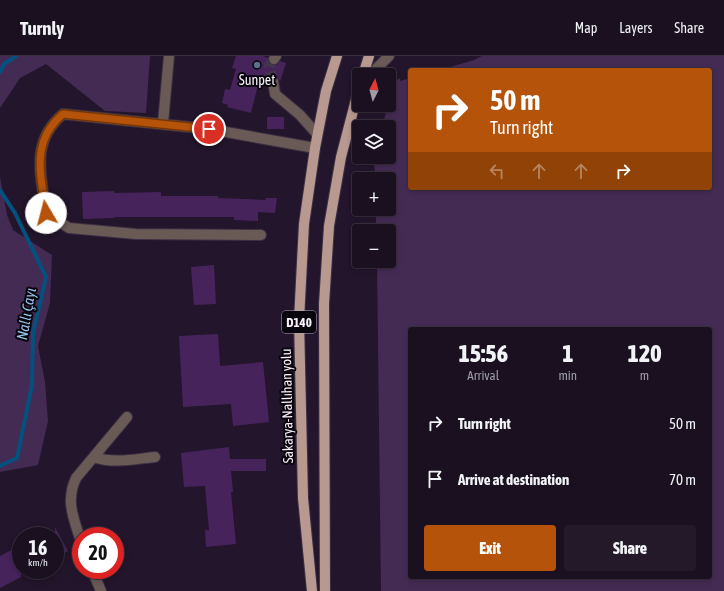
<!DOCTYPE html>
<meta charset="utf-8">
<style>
:root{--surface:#1a1020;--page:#231929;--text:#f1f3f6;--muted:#9f9da5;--line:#38303e;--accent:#b45309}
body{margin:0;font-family:"Asap Condensed",sans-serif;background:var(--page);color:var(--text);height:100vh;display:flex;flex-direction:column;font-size:15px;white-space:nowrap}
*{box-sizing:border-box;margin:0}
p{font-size:13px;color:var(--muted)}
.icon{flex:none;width:22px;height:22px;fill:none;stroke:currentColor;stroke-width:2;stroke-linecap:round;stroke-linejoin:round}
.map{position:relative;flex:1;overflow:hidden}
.side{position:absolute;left:408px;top:271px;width:304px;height:252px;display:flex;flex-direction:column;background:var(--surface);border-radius:4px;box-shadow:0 2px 6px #0003,0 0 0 1px var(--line)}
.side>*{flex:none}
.top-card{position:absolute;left:408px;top:12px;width:304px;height:122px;border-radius:4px;box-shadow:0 2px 6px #0003,0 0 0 1px var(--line);background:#b45309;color:#fff;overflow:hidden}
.needle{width:26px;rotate:6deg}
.tools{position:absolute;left:352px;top:12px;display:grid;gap:8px}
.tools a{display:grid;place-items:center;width:44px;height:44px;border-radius:4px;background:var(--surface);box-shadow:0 2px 6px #0003,0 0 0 1px var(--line);font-size:20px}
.speed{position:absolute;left:12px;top:471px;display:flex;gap:8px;font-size:20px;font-weight:700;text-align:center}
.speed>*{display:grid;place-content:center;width:52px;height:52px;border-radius:50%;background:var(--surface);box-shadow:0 2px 6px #0003,0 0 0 1px var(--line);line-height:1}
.speed small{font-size:10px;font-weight:400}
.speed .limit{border:6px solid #d22;background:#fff;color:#111}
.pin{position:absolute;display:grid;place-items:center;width:34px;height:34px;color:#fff;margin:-17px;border:2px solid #fff;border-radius:50%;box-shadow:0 1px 4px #0007}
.me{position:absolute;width:44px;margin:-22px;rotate:352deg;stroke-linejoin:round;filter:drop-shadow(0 0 3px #0008)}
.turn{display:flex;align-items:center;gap:14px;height:84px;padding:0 16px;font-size:18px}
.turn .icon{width:52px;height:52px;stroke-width:2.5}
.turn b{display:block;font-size:28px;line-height:34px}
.lanes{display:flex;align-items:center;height:38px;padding:0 16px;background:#0003;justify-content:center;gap:20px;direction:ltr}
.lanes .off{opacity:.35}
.eta{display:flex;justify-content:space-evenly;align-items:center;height:68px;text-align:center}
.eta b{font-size:24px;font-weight:800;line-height:28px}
.primary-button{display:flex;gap:8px;margin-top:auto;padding:8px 16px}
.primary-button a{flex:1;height:46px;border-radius:4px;background:var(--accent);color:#fff;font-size:16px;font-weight:800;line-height:46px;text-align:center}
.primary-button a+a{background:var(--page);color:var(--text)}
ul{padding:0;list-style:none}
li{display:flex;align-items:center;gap:12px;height:56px;padding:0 16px}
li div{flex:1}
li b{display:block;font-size:15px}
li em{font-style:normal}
header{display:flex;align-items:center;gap:24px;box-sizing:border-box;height:56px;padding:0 20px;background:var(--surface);border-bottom:1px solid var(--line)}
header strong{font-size:19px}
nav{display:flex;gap:22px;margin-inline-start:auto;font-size:14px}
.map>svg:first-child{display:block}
.green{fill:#442b54;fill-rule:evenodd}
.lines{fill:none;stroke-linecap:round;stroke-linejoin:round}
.stream{stroke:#04507f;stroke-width:4}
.building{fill:#47235c}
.minor-tunnel{stroke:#43364a;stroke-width:10;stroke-dasharray:10 5;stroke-linecap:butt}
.minor-casing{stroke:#3d2f44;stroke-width:12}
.major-casing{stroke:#3d2f44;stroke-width:12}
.minor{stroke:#695a56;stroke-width:10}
.major{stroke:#b79990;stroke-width:10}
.route-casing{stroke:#753606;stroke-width:10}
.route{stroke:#b45309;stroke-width:7}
.service-dot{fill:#5c6f8a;stroke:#09050d;stroke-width:1.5}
.labels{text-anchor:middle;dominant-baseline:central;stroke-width:4;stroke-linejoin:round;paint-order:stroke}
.shield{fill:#09050d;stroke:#b0aab5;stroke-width:1}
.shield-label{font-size:13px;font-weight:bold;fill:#f8f1fd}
.poi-label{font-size:14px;fill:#f8f1fd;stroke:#09050d}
.street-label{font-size:14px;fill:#f8f1fd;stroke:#09050d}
.water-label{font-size:15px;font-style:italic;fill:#95c6f0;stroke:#09050d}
</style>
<header>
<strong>Turnly</strong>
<nav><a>Map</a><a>Layers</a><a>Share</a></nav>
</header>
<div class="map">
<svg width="724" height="535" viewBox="0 0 724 535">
<rect width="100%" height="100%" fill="#23152b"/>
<path class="green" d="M0,0H150L146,57L105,55L46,8L20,22L0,52Z
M482,0H724V535H381L377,205H389V175H376V153H389V123H375L374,101H389V71H382L394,26L400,22V25L410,22V132H710V14H440L474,4ZM410,273H710V521H410Z
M0,121L7,159L13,174L52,199L50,247L38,290L45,326L48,365L38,409L0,416Z"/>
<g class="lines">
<path class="stream" d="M0,16L4,8L16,0
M0,134L15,157L46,221L33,277L32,329L17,402L0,410"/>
</g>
<path class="building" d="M236,0H263L268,2V6L273,9H277L280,5L286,7L280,26L278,21L275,19L269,20L267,23L260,21L251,57L227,51L228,49L222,47L225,33L230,34L236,13L232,12Z
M267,61H284V73H267Z
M114,135V137L161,136V140H218V142L265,144L266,142H277L275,157L258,156V165L234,164V161H114V162L83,163L82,136Z
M214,209L216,248L194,249L191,211Z
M218,278L220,310L263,306L269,366L233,370L231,348L183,351L179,280Z
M229,391L230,403H266V415H231L233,436H231L236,488L206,491L205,474H209L205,430L184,431L181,397Z
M55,471L68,495L55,502Z
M21,489V521L0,532V500Z"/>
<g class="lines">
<path class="minor-tunnel" d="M273,25L269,10L274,3"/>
<g class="minor-casing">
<path id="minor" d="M274,3L276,0
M370,19L389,0
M273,25L275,38L300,59L317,78
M163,67L169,0
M261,179L136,178L69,172L46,157C41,119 30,86 63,58L209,73L315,92
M94,401C113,408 135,403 155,401
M81,486C74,462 65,446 76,422L127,361
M92,514L101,535"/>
</g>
<g class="major-casing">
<path id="major" d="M363,19L369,0
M312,535L303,442L299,264L304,168L315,92L326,35L337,0
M325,535L324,248L329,170L341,101L359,32"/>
</g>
<use href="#minor" class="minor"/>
<use href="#major" class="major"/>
</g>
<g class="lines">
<g class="route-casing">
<path id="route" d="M46,157C41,119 30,86 63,58L209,73"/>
</g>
<use href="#route" class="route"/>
</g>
<circle class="service-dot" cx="257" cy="9" r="4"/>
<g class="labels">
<rect class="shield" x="282" y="255" width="34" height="22" rx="3"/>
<g class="shield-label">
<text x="299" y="266">D140</text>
</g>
<g class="poi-label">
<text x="257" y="24">Sunpet</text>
</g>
<g class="street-label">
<text transform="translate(287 350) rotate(-91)">Sakarya-Nallıhan yolu</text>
</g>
<g class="water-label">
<text transform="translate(26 258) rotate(-80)">Nallı Çayı</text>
</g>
</g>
</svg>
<div class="tools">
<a><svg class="needle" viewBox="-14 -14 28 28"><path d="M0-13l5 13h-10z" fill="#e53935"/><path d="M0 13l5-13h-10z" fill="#9f9da5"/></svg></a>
<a><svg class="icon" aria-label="layers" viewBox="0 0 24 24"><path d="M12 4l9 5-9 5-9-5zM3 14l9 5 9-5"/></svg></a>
<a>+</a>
<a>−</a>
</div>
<div class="speed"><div>16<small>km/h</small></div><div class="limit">20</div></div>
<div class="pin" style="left:209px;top:73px;background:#d93025"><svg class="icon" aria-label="arrive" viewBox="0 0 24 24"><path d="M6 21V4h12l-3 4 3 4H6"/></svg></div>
<svg class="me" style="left:46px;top:157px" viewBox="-20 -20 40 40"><circle r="19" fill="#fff"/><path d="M0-13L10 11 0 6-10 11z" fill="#b45309"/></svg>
<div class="top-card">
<div class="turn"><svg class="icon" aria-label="right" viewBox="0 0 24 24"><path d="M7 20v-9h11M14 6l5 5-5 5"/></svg><div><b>50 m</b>Turn right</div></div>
<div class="lanes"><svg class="icon off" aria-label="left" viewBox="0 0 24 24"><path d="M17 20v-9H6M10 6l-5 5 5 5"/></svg><svg class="icon off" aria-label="ahead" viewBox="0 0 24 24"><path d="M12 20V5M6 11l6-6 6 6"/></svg><svg class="icon off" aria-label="ahead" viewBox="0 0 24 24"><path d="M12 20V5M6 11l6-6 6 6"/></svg><svg class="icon" aria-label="right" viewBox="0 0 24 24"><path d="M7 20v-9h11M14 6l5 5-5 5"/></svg></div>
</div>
<section class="side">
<div class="eta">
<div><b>15:56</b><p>Arrival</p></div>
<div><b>1</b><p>min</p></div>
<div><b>120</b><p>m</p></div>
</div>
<ul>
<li><svg class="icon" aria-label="right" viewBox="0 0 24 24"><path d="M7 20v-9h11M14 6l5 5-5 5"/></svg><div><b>Turn right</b></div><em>50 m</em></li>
<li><svg class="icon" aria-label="arrive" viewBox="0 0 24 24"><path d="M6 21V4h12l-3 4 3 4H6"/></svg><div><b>Arrive at destination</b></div><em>70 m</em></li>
</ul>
<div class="primary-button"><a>Exit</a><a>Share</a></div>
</section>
</div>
